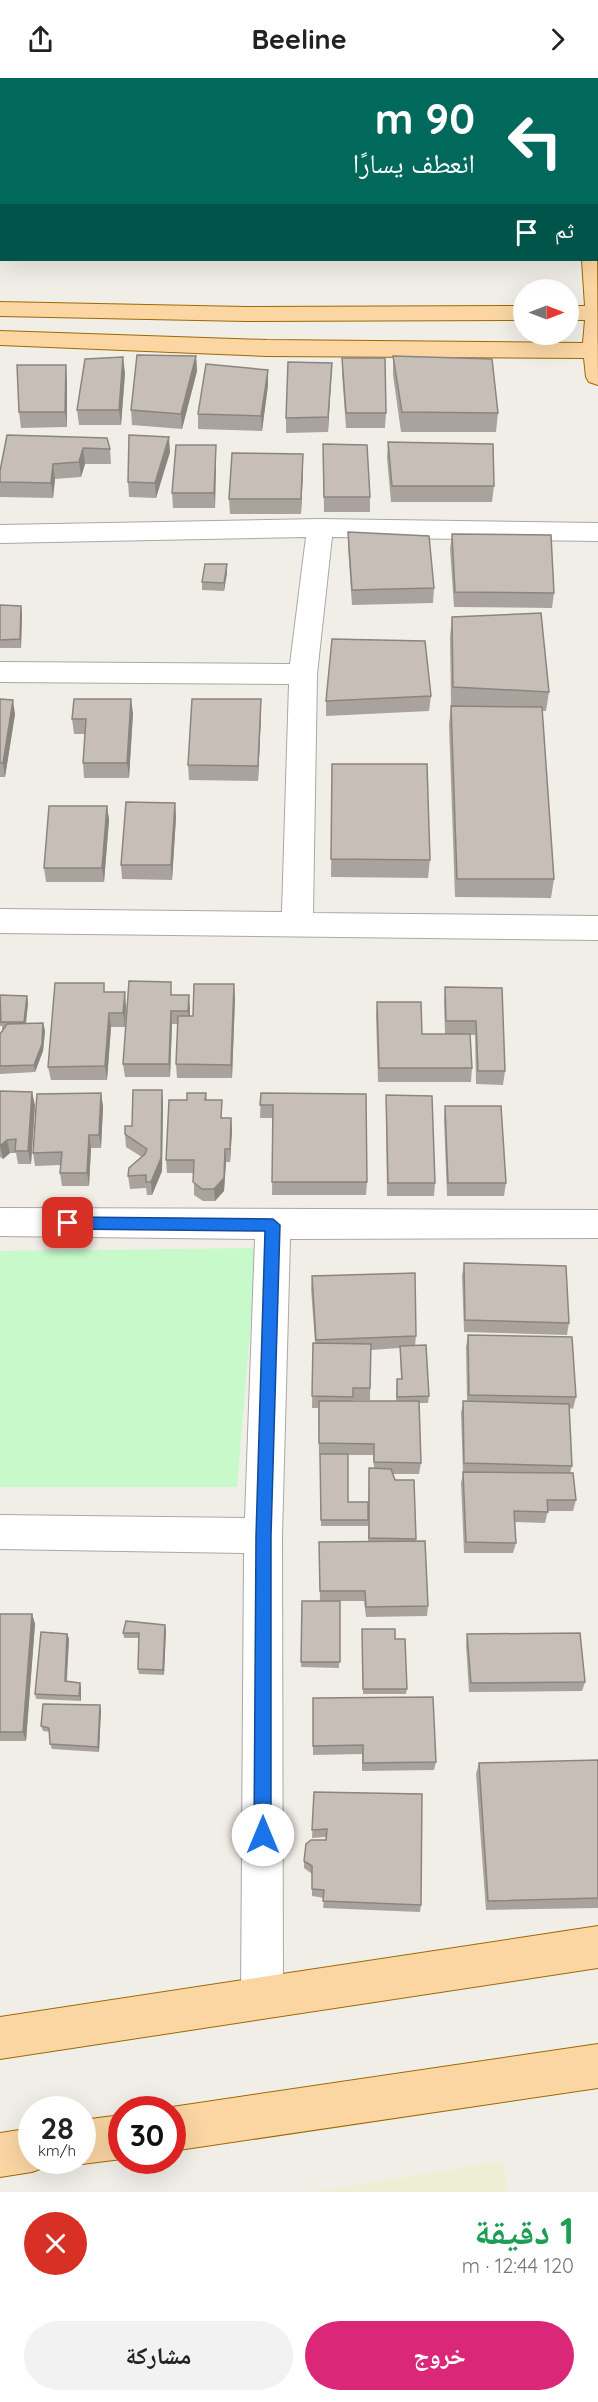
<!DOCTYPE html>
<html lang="ar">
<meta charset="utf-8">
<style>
:root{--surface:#fff;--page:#f2f2f2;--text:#222;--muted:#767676;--accent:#db2777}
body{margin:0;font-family:Quicksand,"Noto Naskh Arabic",sans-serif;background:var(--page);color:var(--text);direction:rtl;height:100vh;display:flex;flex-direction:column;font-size:22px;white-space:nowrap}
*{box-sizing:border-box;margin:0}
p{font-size:20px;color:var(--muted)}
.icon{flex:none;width:33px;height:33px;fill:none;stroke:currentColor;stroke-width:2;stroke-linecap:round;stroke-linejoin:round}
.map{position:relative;height:2114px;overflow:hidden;direction:ltr}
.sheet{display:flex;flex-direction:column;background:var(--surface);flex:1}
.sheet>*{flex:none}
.top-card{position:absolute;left:0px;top:0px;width:598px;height:183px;box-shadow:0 6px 24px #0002;direction:rtl;background:#00695c;color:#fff;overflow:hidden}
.needle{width:39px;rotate:90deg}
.buttons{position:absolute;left:513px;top:201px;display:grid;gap:12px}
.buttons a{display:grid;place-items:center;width:66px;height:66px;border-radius:50%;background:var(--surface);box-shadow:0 6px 24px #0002;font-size:30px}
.speed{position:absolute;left:18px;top:2018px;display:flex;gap:12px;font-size:30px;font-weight:700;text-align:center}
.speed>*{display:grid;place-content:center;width:78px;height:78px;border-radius:50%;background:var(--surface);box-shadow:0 6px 24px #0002;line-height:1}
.speed small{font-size:15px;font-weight:400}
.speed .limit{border:9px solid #d22;background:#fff;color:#111}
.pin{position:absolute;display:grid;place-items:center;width:51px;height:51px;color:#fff;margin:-26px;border-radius:12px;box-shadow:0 3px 9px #0006}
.me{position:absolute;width:66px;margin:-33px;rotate:0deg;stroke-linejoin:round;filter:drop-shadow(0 0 4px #0008)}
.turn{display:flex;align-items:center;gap:21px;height:126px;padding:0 24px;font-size:27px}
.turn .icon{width:78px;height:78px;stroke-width:2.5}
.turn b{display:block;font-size:42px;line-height:51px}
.then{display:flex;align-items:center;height:57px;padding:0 24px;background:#0003;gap:12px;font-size:22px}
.round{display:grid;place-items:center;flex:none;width:63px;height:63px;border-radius:32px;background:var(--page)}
.overview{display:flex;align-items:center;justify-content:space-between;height:102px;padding:0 24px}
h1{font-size:36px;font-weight:700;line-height:45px;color:#1e9e55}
.button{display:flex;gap:12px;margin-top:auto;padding:12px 24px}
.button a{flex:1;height:69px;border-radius:36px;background:var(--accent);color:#fff;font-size:24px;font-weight:700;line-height:69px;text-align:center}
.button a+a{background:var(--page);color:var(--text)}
header{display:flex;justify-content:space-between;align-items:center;height:78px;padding:0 24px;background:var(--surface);font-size:27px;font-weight:700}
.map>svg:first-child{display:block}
.farmland{fill:#edefd4}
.park{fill:#c7f9cb}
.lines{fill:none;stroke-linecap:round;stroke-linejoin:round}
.minor-casing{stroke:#a8a8a8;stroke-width:2}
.major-casing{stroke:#9c6a02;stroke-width:2}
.minor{fill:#fff;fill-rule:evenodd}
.major{fill:#fbd6a3;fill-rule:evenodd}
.wall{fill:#aaa39d;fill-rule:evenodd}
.shaded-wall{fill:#8b8580}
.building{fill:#c6beb7;stroke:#8b8580;stroke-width:1.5}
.route{fill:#1a73e8;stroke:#114b97;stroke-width:1.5}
</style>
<header><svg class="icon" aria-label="forward" viewBox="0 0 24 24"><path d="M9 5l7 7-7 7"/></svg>Beeline<svg class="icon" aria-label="share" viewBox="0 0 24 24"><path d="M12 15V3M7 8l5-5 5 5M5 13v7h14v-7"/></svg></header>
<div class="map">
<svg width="598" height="2114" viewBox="0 0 598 2114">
<rect width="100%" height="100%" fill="#f1eee8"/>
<path class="farmland" d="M502,2083L508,2114H313Z"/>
<path class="park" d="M257,1170L237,1409H0V1173Z"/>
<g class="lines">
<g class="minor-casing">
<path id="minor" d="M320,441L598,445V463L332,459L317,596L313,835L598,838V862L0,855V831L282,834L289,606L0,604V584L290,586L306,459L0,465V447Z
M0,1130L598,1132V1160L290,1161L282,1458L283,1919L277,1934L262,1940L247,1934L241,1919L244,1475L0,1471V1437L245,1440L255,1161L0,1158Z"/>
</g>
<g class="major-casing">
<path id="major" d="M565,0H587L588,2H566Z
M597,176L598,307L589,304L586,299L584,280L267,278L0,267V253L267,262L583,265L585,242H568V228H585L582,182H597Z
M0,224L246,229L524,228V242L246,243L0,238Z
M598,1848V1890L0,1981V1939Z
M598,1966V2010L172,2073V2031H167L172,2029Z
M122,2037V2081L82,2086L72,2082H82V2042Z
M32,2050V2082H50L48,2088L32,2094L0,2099V2055Z"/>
</g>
<use href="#minor" class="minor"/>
<use href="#major" class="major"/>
</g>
<path class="wall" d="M196,278L197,293L182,351L132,347L131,332Z
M393,278L498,335L496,354H401L393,297Z
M342,280L386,335L385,350H346L342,295Z
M332,285L328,354L286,355V340Z
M125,295L121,347H79L77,332Z
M67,302V349L21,350L19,334Z
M268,307L262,353L198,351V336Z
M7,357L110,371L111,386H85L81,399L55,401L53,420L0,419V393Z
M388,364L494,408L492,424H391L387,380Z
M323,366L370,419V434H324Z
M216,367V382L215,430H173L172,415Z
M170,374L156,420L129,419L128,404Z
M303,391L301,436H230L229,421Z
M348,454L434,510L433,525L352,527L348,469Z
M452,456L554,515L552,530L454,529L450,471Z
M227,486V495L224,513L202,512V504Z
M0,527L21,528L22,536L21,570H0Z
M452,539L549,614L546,633H542L554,801L551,820L455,819L449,647L451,628L450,559Z
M431,618L429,633L326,638V623Z
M0,621L15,636L5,699H0Z
M261,621V636L258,703L189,702L188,687Z
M133,635L129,700H84L83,685L85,656H74L72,641Z
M332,686L430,782L428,800L331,799Z
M175,725L176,739L172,802L122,801L121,787Z
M107,728L109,742L104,804H46L44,790Z
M445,909L502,910L505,993L503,1007L476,1006L475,957H470L472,990L471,1004H378L376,937L377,924L422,956H445L444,923Z
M106,914L126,928L125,949H111L107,1002H51L48,989Z
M0,917L27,918L28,925L26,946L43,945L45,953L43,973L35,994L0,996V956L3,951H2V948H0Z
M173,917L190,930V938H193L235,920L232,1000H177L176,986L178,946H172L170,999H125L123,986Z
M162,1012L163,1025L162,1093L152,1117H147L146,1110L130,1111L128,1098L142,1079L126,1069L125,1056L132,1048Z
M0,1013L35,1027L31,1086H18L16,1075H10L3,1081L0,1079Z
M101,1015L103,1029L101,1070H91L89,1108H62L60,1095L61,1087L35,1088L33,1075Z
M206,1015L207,1022L222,1040H231L232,1053L230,1084H226L224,1113L215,1123H203L194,1117V1095H167L166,1082L187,1022Z
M261,1015L367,1104L366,1117H272L273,1040H260Z
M386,1017L435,1105L434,1118H387L386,1031Z
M445,1028L506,1105L504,1118H447L444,1042Z
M464,1185L569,1245L567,1257L464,1254L462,1198Z
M312,1198L416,1258L415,1268L429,1318L428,1325H419L421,1385L419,1396H393L416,1461L415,1464L428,1528L427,1538L366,1539L364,1523H320L319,1464H368V1444V1448H321L320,1377H319L318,1330H312L313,1265H315L311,1210ZM400,1270L401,1301H397L396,1323H353V1322H370L371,1272ZM348,1377H373L374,1390H369L368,1426L348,1424Z
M468,1257L576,1319L573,1331L569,1330L572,1388L570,1395L576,1422L573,1433H548L545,1445L515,1444L516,1465L513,1475H464L461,1405L463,1396L461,1335L463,1323H467L466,1269Z
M302,1523H340L339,1590L301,1589Z
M0,1536H32L35,1546L26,1663H0Z
M362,1551L395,1561L407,1611L406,1616H363Z
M166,1552L164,1597L139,1596L138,1591L139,1560H124L123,1555Z
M67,1556L69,1561L67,1603L80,1605L81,1610V1623L36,1621L35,1616Z
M467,1556L585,1604L582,1613L469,1614L466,1566Z
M313,1620L436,1684L434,1692L362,1693V1676L313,1677Z
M101,1632L99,1674L52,1671L50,1666V1654L43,1653L41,1648Z
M598,1682V1830L486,1832L476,1696L479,1685Z
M314,1714L421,1827L420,1834L323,1830L324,1820L312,1818V1796L304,1790V1783L326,1762V1759L312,1760Z"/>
<path class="shaded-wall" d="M196,278L197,293L182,351L181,336Z
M123,279L125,295L121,347L119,332Z
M332,285L331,300L328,354V339Z
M66,287L67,302V349L65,334Z
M268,292V307L262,353L261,338Z
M169,359L170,374L156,420L155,405Z
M216,367V382L215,430L214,415Z
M83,370L85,386L81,399L79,384Z
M303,376V391L301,436V421Z
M53,386L55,401L53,420L51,405Z
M227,486V495L224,513V505Z
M21,528L22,536L21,570L20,561Z
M131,621L133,635L129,700L127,685Z
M261,621V636L258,703V688Z
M13,622L15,636L5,699L3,685Z
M175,725L176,739L172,802L171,787Z
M107,728L109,742L104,804L102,790Z
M234,906L235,920L232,1000L231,987Z
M125,914L126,928L125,949L123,935Z
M189,917L190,930L189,946L188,933Z
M27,918L28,925L25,952L24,944Z
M171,933L172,946L170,999L169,986Z
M109,935L111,949L107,1002L105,988Z
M43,945L45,953L43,973L35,994L34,987Z
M162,1012L163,1025L162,1093L152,1117L151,1104Z
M32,1014L35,1027L31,1086L28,1073Z
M101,1015L103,1029L101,1070L99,1057Z
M231,1040L232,1053L230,1084V1071Z
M89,1057L91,1070L89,1108L87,1095Z
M7,1062L10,1075L3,1081L0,1068Z
M225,1071L226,1084L224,1113L215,1123L214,1111Z
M32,1536L35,1546L26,1663L23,1654Z
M165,1547L166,1552L164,1597L163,1592Z
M67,1556L69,1561L66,1608L65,1603Z
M80,1605L81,1610V1623L79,1618Z
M100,1627L101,1632L99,1674L98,1669Z"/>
<path class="building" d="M137,277L196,278L181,336L131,332Z
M393,278L492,281L498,335L402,334Z
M123,279L119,332H77L85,281Z
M342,280H385L386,335H346Z
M288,284L332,285L328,339L286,340Z
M206,286L268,292L261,338L198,336Z
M17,287H66L65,334H19Z
M7,357L107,360L110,371L83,370L79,384L53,386L51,405L0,404V393Z
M129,357L169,359L155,405L128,404Z
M388,364L493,366L494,408H392Z
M323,366L367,367L370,419H324Z
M176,367H216L214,415H172Z
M232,375L303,376L301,421H229Z
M348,454L429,458L434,510L352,512Z
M452,456L551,457L554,515L455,514Z
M205,486H227L224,505L202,504Z
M0,527L21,528L20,561L0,562Z
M541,535L549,614L453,609L452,539Z
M332,561L425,563L431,618L326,623Z
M0,621L13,622L3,685H0Z
M74,621H131L127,685H83L86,641H72Z
M192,621H261L258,688L188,687Z
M451,628L542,629L554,801H457Z
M332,686H427L430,782L331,781Z
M126,724L175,725L171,787H121Z
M49,728H107L102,790H44Z
M129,903L171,904V917H189L188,933H171L169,986H123Z
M55,905H104V914H125L123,935H109L105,988L48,989Z
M194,906H234L231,987L176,986L178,938H193Z
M445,909L502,910L505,993H478L476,943H446Z
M0,917L27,918L24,944H1Z
M377,924H421L422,956H470L472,990H379Z
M43,945L42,966L34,987L0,988V956L7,946Z
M133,1012H162L161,1080L151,1104H146V1097L128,1098L129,1090L145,1076L147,1071L125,1056V1048H132Z
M0,1013L32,1014L28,1073H15L16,1061L7,1062L0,1068Z
M101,1015L99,1057H89L87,1095H60L62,1074L33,1075L37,1016Z
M187,1015H206L205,1022H222L221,1040H231L230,1071H225L224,1100L214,1111H202L193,1104L194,1082H166L169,1022H187Z
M261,1015L366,1016L367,1104H272L273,1027H260Z
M386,1017L432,1018L435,1105H388Z
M445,1028H501L506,1105H448Z
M464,1185L566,1188L569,1245L465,1242Z
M415,1195L416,1258L316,1262L312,1198Z
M468,1257L572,1259L576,1319L469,1317Z
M313,1265L371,1266L370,1310H353V1319L312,1318Z
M426,1267L429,1318L397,1319V1301H402L400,1268Z
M319,1323H419L421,1385L374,1384V1366L319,1365Z
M463,1323L569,1326L572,1388L464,1385Z
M320,1376H348V1424H368V1442H321Z
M369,1390L391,1391L395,1402H414L416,1461L369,1460Z
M463,1394L573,1395L576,1422H547L548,1434L514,1433L516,1465L466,1464Z
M425,1463L428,1528L366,1529L365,1513H320L319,1464Z
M302,1523H340V1584H301Z
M0,1536H32L23,1654H0Z
M126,1543L165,1547L163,1592L138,1591L139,1555H123Z
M362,1551H395V1561H405L407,1611H363Z
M41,1554L67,1556L65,1603L80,1605L79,1618L35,1616Z
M580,1555L585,1604L471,1605L467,1556Z
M433,1619L436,1684L363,1685V1667L313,1668V1620Z
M43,1626L100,1627L98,1669L50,1666L49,1650L41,1648Z
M598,1682V1820L488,1823L479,1685Z
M314,1714L422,1716L421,1827L323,1823L324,1812L312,1811V1788L304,1783L306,1766L311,1762H326L327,1751L312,1752Z"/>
<path class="route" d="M68,1139L273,1141L280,1147L271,1458V1757L269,1763L263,1766L257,1763L254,1757L256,1458L265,1153L68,1151L61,1145Z"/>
</svg>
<div class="buttons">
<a><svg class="needle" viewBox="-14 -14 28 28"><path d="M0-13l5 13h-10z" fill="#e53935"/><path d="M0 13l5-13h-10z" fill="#767676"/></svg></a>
</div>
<div class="speed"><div>28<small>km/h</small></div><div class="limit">30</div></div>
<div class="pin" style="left:68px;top:1145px;background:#d93025"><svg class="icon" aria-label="arrive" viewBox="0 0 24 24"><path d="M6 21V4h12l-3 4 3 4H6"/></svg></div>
<svg class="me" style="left:263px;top:1757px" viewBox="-20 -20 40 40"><circle r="19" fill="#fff"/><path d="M0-13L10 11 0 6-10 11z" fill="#1a73e8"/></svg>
<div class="top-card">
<div class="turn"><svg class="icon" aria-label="left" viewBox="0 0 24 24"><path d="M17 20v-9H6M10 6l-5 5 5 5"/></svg><div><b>90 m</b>انعطف يسارًا</div></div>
<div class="then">ثم<svg class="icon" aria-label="arrive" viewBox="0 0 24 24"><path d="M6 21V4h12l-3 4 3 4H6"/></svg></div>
</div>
</div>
<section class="sheet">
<div class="overview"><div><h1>1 دقيقة</h1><p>120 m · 12:44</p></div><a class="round" style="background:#d93025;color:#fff"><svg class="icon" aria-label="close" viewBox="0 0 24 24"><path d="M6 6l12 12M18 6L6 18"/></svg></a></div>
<div class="button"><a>خروج</a><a>مشاركة</a></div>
</section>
